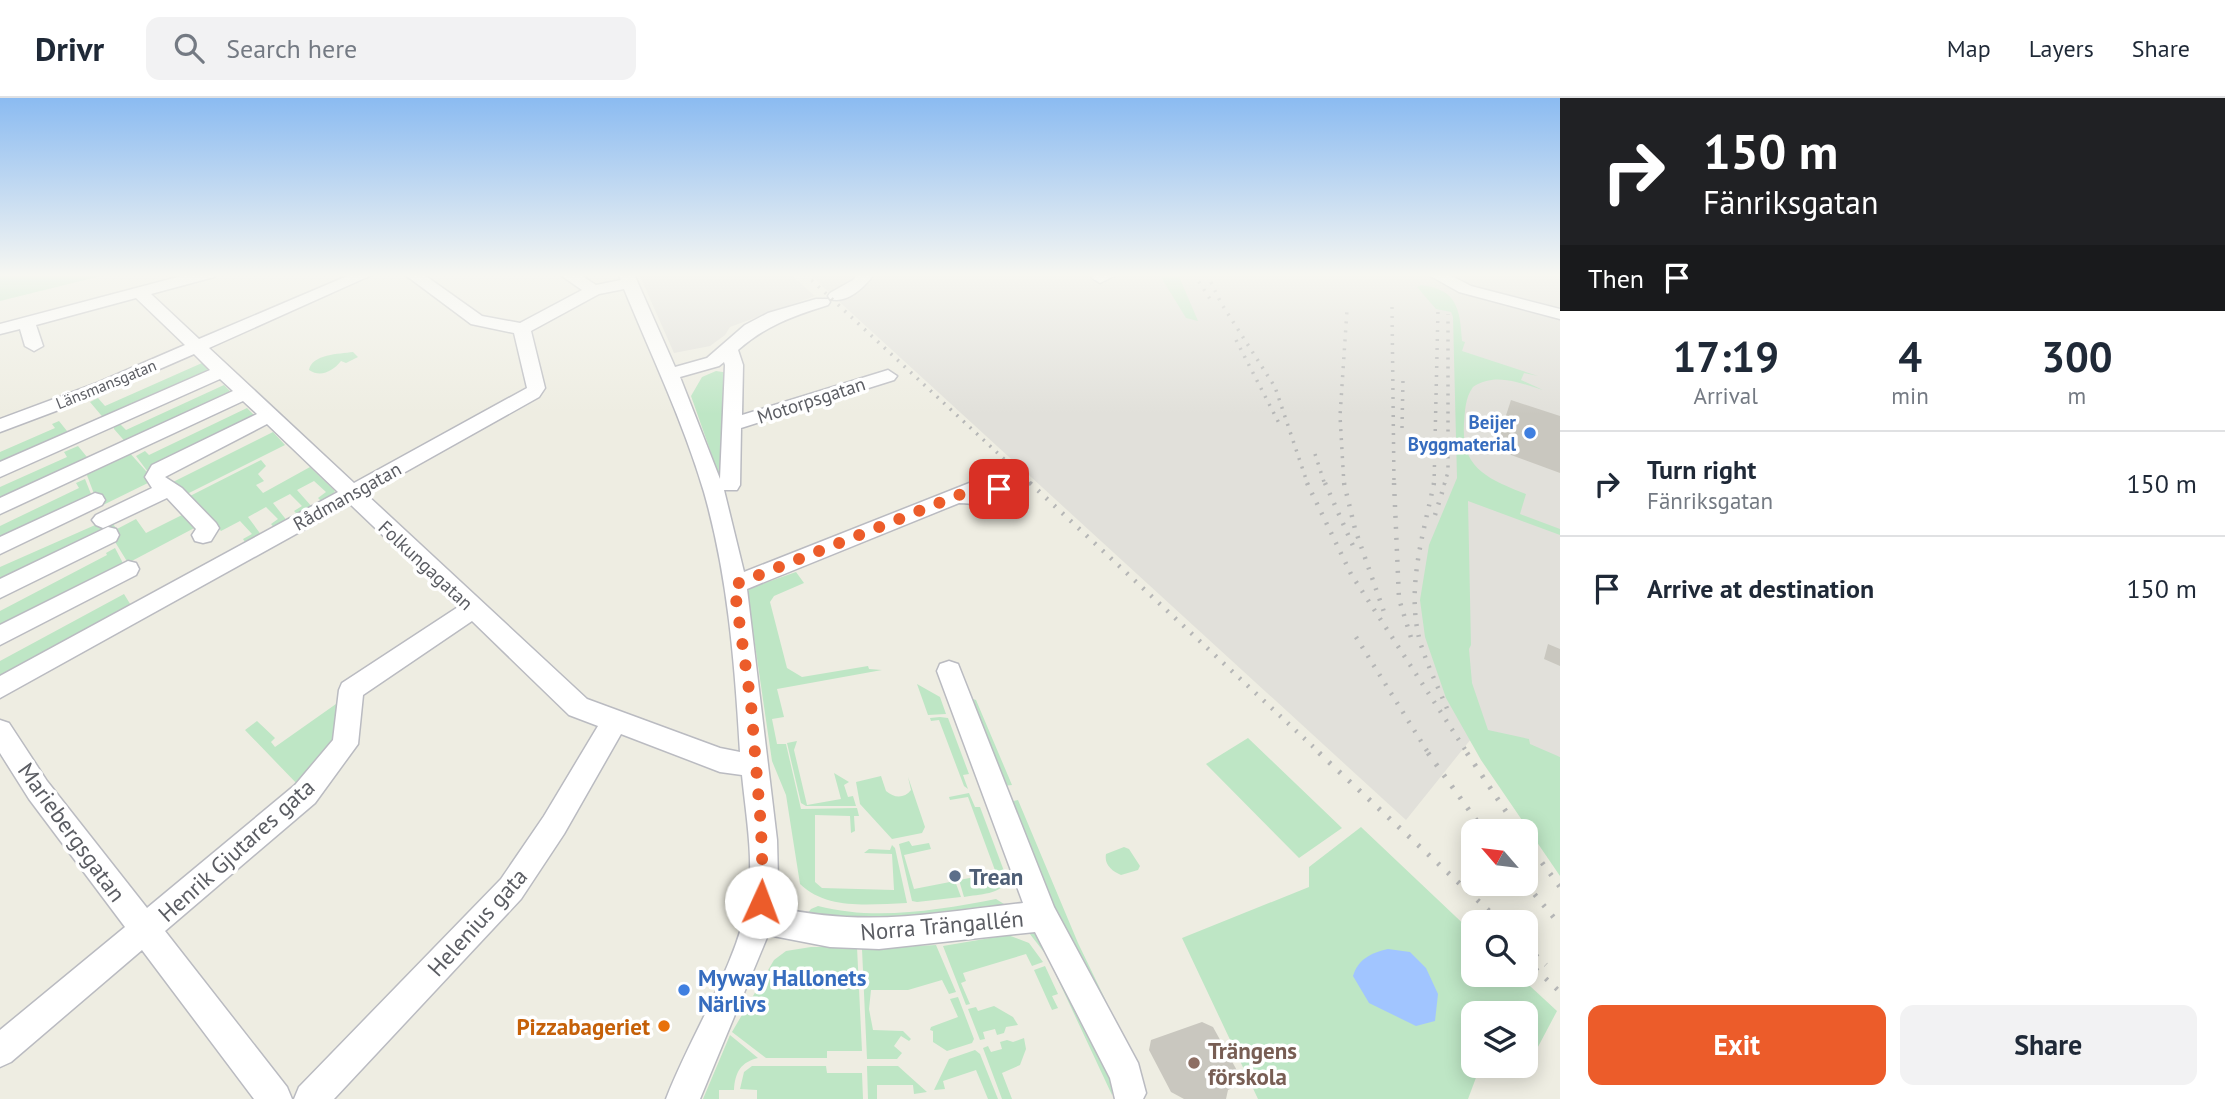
<!DOCTYPE html>
<meta charset="utf-8">
<style>
:root{--surface:#fff;--page:#f2f2f3;--text:#1f2937;--muted:#747a83;--line:#e0e1e3;--accent:#ec5c2a}
body{margin:0;font-family:"PT Sans",sans-serif;background:var(--page);color:var(--text);height:100vh;display:flex;flex-direction:column;font-size:26px;white-space:nowrap}
*{box-sizing:border-box;margin:0}
p{font-size:23px;color:var(--muted)}
.icon{flex:none;width:38px;height:38px;fill:none;stroke:currentColor;stroke-width:2;stroke-linecap:round;stroke-linejoin:round}
.map{position:relative;flex:1;overflow:hidden}
.details{display:flex;flex-direction:column;background:var(--surface);width:665px}
.details>*{flex:none}
.hud{background:#202124;color:#fff;overflow:hidden}
.needle{width:46px;rotate:298deg}
.buttons{position:absolute;left:1461px;top:721px;display:grid;gap:14px}
.buttons a{display:grid;place-items:center;width:77px;height:77px;border-radius:14px;background:var(--surface);box-shadow:0 4px 18px #0003;font-size:35px}
.pin{position:absolute;display:grid;place-items:center;width:60px;height:60px;color:#fff;margin:-30px;border-radius:14px;box-shadow:0 4px 10px #0006}
.me{position:absolute;width:77px;margin:-38px;rotate:2deg;stroke-linejoin:round;filter:drop-shadow(0 0 5px #0008)}
.turn{display:flex;align-items:center;gap:24px;height:147px;padding:0 28px;font-size:32px}
.turn .icon{width:91px;height:91px;stroke-width:2.5}
.turn b{display:block;font-size:49px;line-height:60px}
.then{display:flex;align-items:center;height:66px;padding:0 28px;background:#0003;gap:14px;font-size:26px}
.eta{display:flex;justify-content:space-evenly;align-items:center;height:119px;text-align:center}
.eta b{font-size:42px;font-weight:700;line-height:49px}
.cta{display:flex;gap:14px;margin-top:auto;padding:14px 28px}
.cta a{flex:1;height:80px;border-radius:14px;background:var(--accent);color:#fff;font-size:28px;font-weight:700;line-height:80px;text-align:center}
.cta a+a{background:var(--page);color:var(--text)}
ul{padding:0;list-style:none}
li{display:flex;align-items:center;gap:21px;height:105px;padding:0 28px;border-top:2px solid var(--line)}
li div{flex:1}
li b{display:block;font-size:26px}
li em{font-style:normal}
header{display:flex;align-items:center;gap:42px;box-sizing:border-box;height:98px;padding:0 35px;background:var(--surface);border-bottom:2px solid var(--line)}
header strong{font-size:33px}
nav{display:flex;gap:38px;margin-inline-start:auto;font-size:24px}
.search{width:490px;height:63px;background:var(--page);display:flex;align-items:center;gap:18px;box-sizing:border-box;padding:0 24px;border-radius:14px;color:var(--muted);font-size:26px}
main{display:flex;flex:1;min-height:0}
.map>svg:first-child{display:block}
.industrial{fill:#e1e0da}
.green{fill:#bee6c5}
.water{fill:#a1c5ff}
.building{fill:#c9c7bf}
.lines{fill:none;stroke-linecap:round;stroke-linejoin:round}
.minor-casing{stroke:#babbc1;stroke-width:3}
.minor{fill:#fff;fill-rule:evenodd}
.rail-far2{stroke:#b5b6b6;stroke-width:3.5;stroke-dasharray:2 7;stroke-linecap:butt}
.rail-far1{stroke:#b5b6b6;stroke-width:4.5;stroke-dasharray:2 9;stroke-linecap:butt}
.rail{stroke:#b5b6b6;stroke-width:5;stroke-dasharray:2.5 11;stroke-linecap:butt}
.route{stroke:#ec5c2a;stroke-width:12;stroke-dasharray:0 21.6}
.shop-dot{fill:#3f7fe0;stroke:#fff;stroke-width:2.5}
.service-dot{fill:#5c6f8a;stroke:#fff;stroke-width:2.5}
.food-dot{fill:#e8710a;stroke:#fff;stroke-width:2.5}
.education-dot{fill:#8d6e63;stroke:#fff;stroke-width:2.5}
.labels{text-anchor:middle;dominant-baseline:central;stroke-width:7;stroke-linejoin:round;paint-order:stroke}
.far-street-label{font-size:16px;fill:#5b5d63;stroke:#fff}
.street-label{font-size:19px;fill:#5b5d63;stroke:#fff}
.shop-label{font-size:19px;font-weight:bold;fill:#366cbe;stroke:#fff;text-anchor:end}
.near-street-label{font-size:23px;fill:#5b5d63;stroke:#fff}
.near-service-label{font-size:23px;font-weight:bold;fill:#4e5e75;stroke:#fff;text-anchor:start}
.near-shop-label{font-size:23px;font-weight:bold;fill:#366cbe;stroke:#fff;text-anchor:start}
.near-food-label{font-size:23px;font-weight:bold;fill:#c56008;stroke:#fff;text-anchor:end}
.near-education-label{font-size:23px;font-weight:bold;fill:#785e54;stroke:#fff;text-anchor:start}
</style>
<header>
<strong>Drivr</strong>
<div class="search"><svg class="icon" aria-label="search" viewBox="0 0 24 24"><circle cx="10" cy="10" r="6"/><path d="M15 15l6 6"/></svg>Search here</div>
<nav><a>Map</a><a>Layers</a><a>Share</a></nav>
</header>
<main>
<div class="map">
<svg width="1560" height="1001" viewBox="0 0 1560 1001">
<rect width="100%" height="100%" fill="#eeede2"/>
<path class="industrial" d="M639,176H790L815,198L730,229L725,237L710,248L674,255Z
M809,176H1560V659L1475,636L1406,722Z"/>
<path class="green" d="M0,176H109L0,203Z
M1159,176H1178L1198,223L1186,220Z
M1421,187C1457,191 1460,211 1462,243L1465,244L1462,253L1538,278L1524,275L1521,282L1543,292C1520,285 1495,274 1473,289C1465,300 1465,313 1464,326C1461,371 1489,381 1526,396L1520,416L1560,431V437L1468,403L1471,547L1469,551L1472,585L1488,632L1529,641L1530,646L1560,659V778L1481,662L1446,600L1425,539L1420,502L1429,447L1457,380L1453,219L1451,214L1436,211L1417,189Z
M353,254L358,259L346,265L341,263C333,273 321,280 309,272C312,256 339,256 353,254Z
M202,265L210,274L106,323L90,304L98,300L105,308Z
M716,273L729,275L722,386L691,298L702,279Z
M224,287L234,297L128,347L114,331L113,326L118,324L126,332Z
M247,310L258,321L148,374L136,358L145,353L149,357Z
M59,323L71,338L0,370V354L55,330L52,326Z
M273,334L285,347L183,398L162,386V375L171,385Z
M78,348L91,364L0,406V389L67,359L64,354Z
M128,353L154,382L99,409L85,372Z
M261,362L266,368L258,376L264,383L256,387L263,395L310,369L335,393L330,400L323,405L318,400L326,394L314,383L297,392L313,410L299,418L294,413L302,408L290,396L273,405L288,424L275,431L271,426L278,421L266,409L248,419L262,438L247,447L243,441L252,436L240,423L221,433L188,399Z
M85,381L93,401L0,446V428L79,390L76,385Z
M188,414L200,427L128,465L109,434L108,427L112,425L117,431L136,421L146,435Z
M102,424L104,436L0,489V469Z
M115,450L125,469L0,534V513L107,457L106,455Z
M796,474L804,485L774,498L770,504L787,570L802,579L868,568L869,571L882,572L777,591L784,619L772,621L777,646H786L801,711L857,710L859,718H854L855,733L851,735L850,718L815,717V784L822,790L894,792L892,756L864,755L869,751L890,752L892,747L895,750L907,805C872,806 828,813 800,786L786,697L772,663L748,499V491Z
M124,496L132,509L0,581V563Z
M917,586L940,599L946,616L928,617Z
M970,600L976,602L1012,687L1003,688Z
M336,606L340,607L337,643L300,689L245,632L257,623L275,640L271,644L275,649Z
M940,619L948,620L969,676L963,677L968,691L964,688L939,622L931,623L930,620Z
M1248,640L1342,730L1299,760L1206,666Z
M797,643L794,652L807,707L841,701L834,675L849,684L844,687L848,699L853,698L856,708H806L801,705L787,645Z
M881,678L886,693C894,700 904,701 911,692L908,679L925,729L922,735L892,741L860,706L856,684Z
M969,695L975,709H980L1007,781C1002,797 979,796 964,799L959,782L996,775L968,699L950,702L949,699Z
M1018,702L1078,845L1106,903L1098,900L1063,832L1009,704Z
M1361,729L1473,835L1474,877H1518L1557,913L1530,964H1526V915H1474V968H1490L1480,969L1468,1001H1258L1182,840L1309,789V769Z
M909,743L912,748L929,745L931,751L904,757L914,791L955,783L961,799L917,804L912,803L899,746Z
M1124,749L1129,751L1140,768L1138,772L1121,777C1112,773 1104,767 1106,756Z
M996,801L1004,806L1006,811L921,824L807,816L811,811L818,808C875,823 939,812 996,801Z
M1034,830L1114,987L1112,997L1047,858L1026,831Z
M1008,837L1029,845L1043,864L1032,868L1026,856L963,875L966,883L961,885L970,906L966,907L943,848Z
M936,847L956,894L949,896L942,882L908,892H871L869,911L873,932L903,933L911,941L909,943L901,938L894,948L902,955L897,961H867L862,851Z
M811,849H857L862,953H827V960H766L732,934L774,862L786,853Z
M1045,868L1058,896L1052,898L1058,910L1052,912L1034,872Z
M958,899L974,941L972,945L947,953L933,944V933L930,932L931,929L958,919L950,901Z
M994,908L1013,919L1018,927L1006,929L1004,935L997,937L995,931L983,934L985,941L980,942L968,911L976,909L978,913Z
M730,937L758,960C741,964 735,974 734,992H719V1001H703Z
M1024,940L1026,951L1020,967L1002,975L1012,1001H1002L983,950L988,948L991,954L1002,951L1000,944L1007,942L1013,944Z
M975,952L980,956L998,1001H988L976,972L943,983L945,991L934,992L949,961Z
M752,968H826L827,975H862L863,1001H757V992L740,991L744,974Z
M867,968H898L927,994L914,996L913,987H877V1001H868Z"/>
<path class="water" d="M1388,851L1410,854L1426,870L1438,896L1435,923L1416,928L1369,905L1353,878C1358,861 1371,855 1388,851Z"/>
<path class="building" d="M1511,302L1560,318V375L1495,351Z
M1548,546L1560,551V568L1544,561Z
M1202,924L1213,929L1240,978L1239,987L1228,992L1226,1001H1184L1171,994L1149,952L1151,942Z"/>
<g class="lines">
<g class="minor-casing">
<path id="minor" d="M189,176H216L214,179L151,196L199,241L352,176H374L209,250L354,385L527,290L514,235L471,226L404,176H423L482,218L520,225L582,192L559,176H579L596,187L621,182L618,176H634L675,269L707,260L745,227L768,215L816,201H828L830,204L828,207C793,218 765,228 738,252L743,267L742,317L888,272L897,278L894,282L741,330L740,387L737,392H724L744,474L977,382H1001L1010,395C1000,412 976,405 959,405L747,491L777,742L778,782L775,809C868,830 932,815 1023,805L937,573L940,566L949,563L958,566L1054,809L1138,965L1146,995L1143,1001H1115L1110,980L1035,834L879,851L830,849L768,837L700,1001H666C690,938 738,865 748,801C754,760 746,718 742,677L720,674L621,636L564,736L521,801L334,1001H294L299,989L501,781L544,718L598,628L569,617L472,523L363,597L358,646L315,705L165,833L287,989L292,1001H254L142,852L11,964L0,969V932L125,829L29,701L0,655V622L9,625L47,683L147,810L295,687L333,642L339,592L342,585L458,509L350,406L0,600V578L338,394L267,326L165,379L182,390L216,425L219,430L211,443L203,445L195,443L192,437L196,431L167,400L110,427L103,430L96,427L92,422L96,417L152,390L145,379L152,367L257,316L243,303L0,416V400L233,293L220,281L0,379V364L210,272L194,256L109,293L0,334V321L97,285L185,247L136,200L36,227L43,248L34,253L25,248L20,231L0,236V226ZM624,191C652,259 683,323 704,394C728,478 735,567 740,654L720,650L587,601L366,396L539,299L545,290L531,233L599,196ZM724,264L725,267L720,381L680,279L719,268Z
M858,176H874C865,189 847,206 830,201L828,198L830,195L853,182Z
M1095,176H1118L1100,185L1092,180Z
M1427,176H1448L1471,188L1560,211V221L1459,194Z
M95,395L102,397L105,402L102,407L0,456V439Z
M108,429L116,431L119,437L116,443L0,500V481Z
M128,463L136,465L139,471L136,477L0,547V527Z"/>
</g>
<use href="#minor" class="minor"/>
<path class="rail-far2" d="M805,176L1032,387
M1194,176L1210,201
M1207,176L1221,205L1275,289L1308,387
M1392,209L1394,387
M1236,242L1281,329
M1402,330L1403,281
M1315,356L1325,387
M1344,387L1340,318L1347,212
M1434,387L1438,212
M1444,387L1448,374V216"/>
<path class="rail-far1" d="M1030,385L1321,656
M1307,385L1351,476L1468,656
M1325,385L1354,450
M1344,385L1355,431L1384,514
M1394,385L1399,501L1413,546
M1434,385C1423,438 1405,493 1421,547C1428,569 1439,591 1448,613
M1435,417L1445,385
M1356,539L1429,656"/>
<path class="rail" d="M1319,655L1501,824
M1428,655L1484,733
M1467,655L1519,733
M1526,743L1560,789
M1526,786L1560,827
M1526,848L1546,867
M1526,862L1560,894"/>
</g>
<linearGradient id="sky" x2="0" y2="1"><stop stop-color="#8bbbf1"/><stop offset="0.56" stop-color="#f7f7f2"/><stop offset="1" stop-color="#f7f7f2" stop-opacity="0"/></linearGradient>
<rect width="1560" height="316" fill="url(#sky)"/>
<g class="lines">
<path class="route" d="M761,804L763,789L761,729L751,606L734,487L984,387H994L999,391"/>
</g>
<g class="shop-dot">
<circle cx="1530" cy="335" r="7"/>
<circle cx="684" cy="892" r="7"/>
</g>
<circle class="service-dot" cx="955" cy="778" r="7"/>
<circle class="food-dot" cx="664" cy="928" r="7"/>
<circle class="education-dot" cx="1194" cy="965" r="7"/>
<g class="labels">
<g class="far-street-label">
<text transform="translate(106 286) rotate(-22)">Länsmansgatan</text>
</g>
<g class="street-label">
<text transform="translate(811 302) rotate(-18)">Motorpsgatan</text>
<text transform="translate(347 398) rotate(-29)">Rådmansgatan</text>
<text transform="translate(426 467) rotate(43)">Folkungagatan</text>
</g>
<g class="shop-label">
<text x="1516" y="324">Beijer<tspan x="1516" dy="22">Byggmaterial</tspan></text>
</g>
<g class="near-street-label">
<text transform="translate(72 734) rotate(54)">Mariebergsgatan</text>
<text transform="translate(236 752) rotate(-42)">Henrik Gjutares gata</text>
<text transform="translate(477 824) rotate(-48)">Helenius gata</text>
<text transform="translate(942 827) rotate(-5)">Norra Trängallén</text>
</g>
<g class="near-service-label">
<text x="969" y="778">Trean</text>
</g>
<g class="near-shop-label">
<text x="698" y="879">Myway Hallonets<tspan x="698" dy="26">Närlivs</tspan></text>
</g>
<g class="near-food-label">
<text x="650" y="928">Pizzabageriet</text>
</g>
<g class="near-education-label">
<text x="1208" y="952">Trängens<tspan x="1208" dy="26">förskola</tspan></text>
</g>
</g>
</svg>
<div class="buttons">
<a><svg class="needle" viewBox="-14 -14 28 28"><path d="M0-13l5 13h-10z" fill="#e53935"/><path d="M0 13l5-13h-10z" fill="#747a83"/></svg></a>
<a><svg class="icon" aria-label="search" viewBox="0 0 24 24"><circle cx="10" cy="10" r="6"/><path d="M15 15l6 6"/></svg></a>
<a><svg class="icon" aria-label="layers" viewBox="0 0 24 24"><path d="M12 4l9 5-9 5-9-5zM3 14l9 5 9-5"/></svg></a>
</div>
<div class="pin" style="left:999px;top:391px;background:#d93025"><svg class="icon" aria-label="arrive" viewBox="0 0 24 24"><path d="M6 21V4h12l-3 4 3 4H6"/></svg></div>
<svg class="me" style="left:761px;top:804px" viewBox="-20 -20 40 40"><circle r="19" fill="#fff"/><path d="M0-13L10 11 0 6-10 11z" fill="#ec5c2a"/></svg>
</div>
<section class="details">
<div class="hud">
<div class="turn"><svg class="icon" aria-label="right" viewBox="0 0 24 24"><path d="M7 20v-9h11M14 6l5 5-5 5"/></svg><div><b>150 m</b>Fänriksgatan</div></div>
<div class="then">Then<svg class="icon" aria-label="arrive" viewBox="0 0 24 24"><path d="M6 21V4h12l-3 4 3 4H6"/></svg></div>
</div>
<div class="eta">
<div><b>17:19</b><p>Arrival</p></div>
<div><b>4</b><p>min</p></div>
<div><b>300</b><p>m</p></div>
</div>
<ul>
<li><svg class="icon" aria-label="right" viewBox="0 0 24 24"><path d="M7 20v-9h11M14 6l5 5-5 5"/></svg><div><b>Turn right</b><p>Fänriksgatan</p></div><em>150 m</em></li>
<li><svg class="icon" aria-label="arrive" viewBox="0 0 24 24"><path d="M6 21V4h12l-3 4 3 4H6"/></svg><div><b>Arrive at destination</b></div><em>150 m</em></li>
</ul>
<div class="cta"><a>Exit</a><a>Share</a></div>
</section>
</main>
